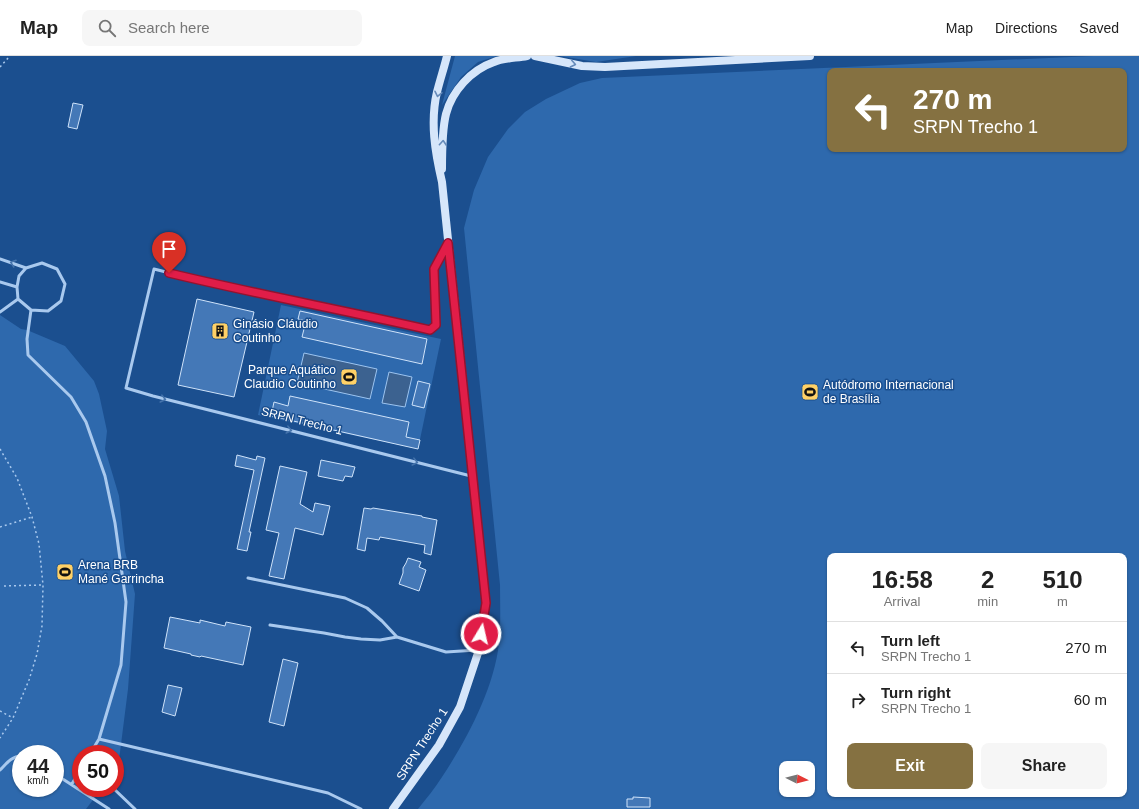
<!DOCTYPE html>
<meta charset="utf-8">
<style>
:root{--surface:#fff;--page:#f6f6f6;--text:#222;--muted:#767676;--line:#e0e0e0;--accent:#857141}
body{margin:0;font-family:Arial,sans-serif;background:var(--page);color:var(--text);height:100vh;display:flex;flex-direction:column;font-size:15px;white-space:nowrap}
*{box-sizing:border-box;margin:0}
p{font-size:13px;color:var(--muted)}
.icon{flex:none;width:22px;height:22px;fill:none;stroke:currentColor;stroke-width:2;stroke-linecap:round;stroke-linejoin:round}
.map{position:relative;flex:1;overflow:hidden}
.side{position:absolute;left:827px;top:497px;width:300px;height:244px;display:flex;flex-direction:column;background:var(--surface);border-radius:8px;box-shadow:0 1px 3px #0004}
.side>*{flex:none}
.banner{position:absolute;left:827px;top:12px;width:300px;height:84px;border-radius:8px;box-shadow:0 1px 3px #0004;background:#857141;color:#fff;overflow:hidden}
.needle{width:26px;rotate:96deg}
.buttons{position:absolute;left:779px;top:705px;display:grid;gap:8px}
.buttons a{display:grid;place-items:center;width:36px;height:36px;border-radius:8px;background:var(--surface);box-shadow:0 1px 3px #0004;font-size:20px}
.speed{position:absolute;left:12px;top:689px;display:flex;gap:8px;font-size:20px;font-weight:700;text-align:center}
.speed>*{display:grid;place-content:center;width:52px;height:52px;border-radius:50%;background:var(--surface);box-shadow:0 1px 3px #0004;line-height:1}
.speed small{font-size:10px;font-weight:400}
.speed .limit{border:6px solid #d22;background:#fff;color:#111}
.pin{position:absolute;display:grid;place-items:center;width:34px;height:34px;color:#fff;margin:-41px -17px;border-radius:50% 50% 50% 0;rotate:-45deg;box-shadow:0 0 4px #0007}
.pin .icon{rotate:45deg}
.me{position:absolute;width:44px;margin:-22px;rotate:9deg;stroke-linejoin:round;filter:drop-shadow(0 0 3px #0008)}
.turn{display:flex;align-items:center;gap:14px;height:84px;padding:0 20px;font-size:18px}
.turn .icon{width:52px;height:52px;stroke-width:2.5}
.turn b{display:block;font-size:28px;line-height:34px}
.eta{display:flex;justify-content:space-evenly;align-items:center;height:68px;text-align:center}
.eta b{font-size:24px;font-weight:600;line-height:28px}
.action{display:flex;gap:8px;margin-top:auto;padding:8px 20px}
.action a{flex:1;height:46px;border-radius:8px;background:var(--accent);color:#fff;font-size:16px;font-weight:600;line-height:46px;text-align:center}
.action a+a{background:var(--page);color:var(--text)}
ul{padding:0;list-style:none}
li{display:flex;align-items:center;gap:12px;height:52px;padding:0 20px;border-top:1px solid var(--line)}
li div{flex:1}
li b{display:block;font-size:15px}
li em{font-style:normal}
header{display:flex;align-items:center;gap:24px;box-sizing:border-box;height:56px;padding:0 20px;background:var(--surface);border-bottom:1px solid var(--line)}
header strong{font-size:19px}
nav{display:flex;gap:22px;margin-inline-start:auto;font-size:14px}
.search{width:280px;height:36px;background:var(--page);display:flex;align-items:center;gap:10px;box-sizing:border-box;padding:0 14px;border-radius:8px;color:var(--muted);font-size:15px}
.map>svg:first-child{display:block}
.green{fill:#2e69ad;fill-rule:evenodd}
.water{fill:#3c6290;stroke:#9cc4f0}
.building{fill:#4478b7;stroke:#cfe3fa}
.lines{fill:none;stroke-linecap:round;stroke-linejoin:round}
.path{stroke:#a9c9ee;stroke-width:1.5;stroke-dasharray:2 3;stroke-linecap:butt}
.lane{stroke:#a9c9ee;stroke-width:3}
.secondary{stroke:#d6e6fa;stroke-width:8}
.oneway{stroke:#668bba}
.oneway2{stroke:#4674ac}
.route-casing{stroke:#92132f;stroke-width:10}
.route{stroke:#e11d48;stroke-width:7}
.labels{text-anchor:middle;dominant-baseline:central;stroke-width:3;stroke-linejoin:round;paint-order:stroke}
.poi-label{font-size:12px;fill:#fff;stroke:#1b4f8f;text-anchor:start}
.street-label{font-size:12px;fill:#fff;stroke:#1b4f8f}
</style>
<header>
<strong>Map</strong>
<div class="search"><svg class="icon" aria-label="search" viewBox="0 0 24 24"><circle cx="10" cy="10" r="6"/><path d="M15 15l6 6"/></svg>Search here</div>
<nav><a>Map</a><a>Directions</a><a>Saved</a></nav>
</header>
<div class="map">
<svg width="1139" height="753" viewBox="0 0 1139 753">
<rect width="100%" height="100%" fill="#1b4f8f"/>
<path class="green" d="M455,0H497L478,6L461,21L442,49Z
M560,0H636L596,6Z
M1093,0H1139V753H418C426,743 435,732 442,721C467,683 494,633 499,587C501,568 500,548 500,529L464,172L474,134L488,101L508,73L525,56L546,43L580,27L602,22ZM830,15H1124V93H830ZM830,500H1124V738H830ZM786,712H808V734H786Z
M281,249L441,283L418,393L258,359Z
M0,259L21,273L27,274L65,290L94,325L99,338L107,375L105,393L119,440L125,495L135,538L128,633L118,712L115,716V698H81V732H102L86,753H0ZM21,698H55V732H21Z"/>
<path class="water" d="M304,297L377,313L370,343L297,327Z
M389,316L412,321L405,351L382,347Z"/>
<path class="building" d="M73,47L83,49L77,73L68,71Z
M197,243L254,256L234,341L178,329Z
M300,255L427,283L422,308L302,281L306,265L298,263Z
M418,325L430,328L424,352L412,349Z
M290,340L409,366L406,381L420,384L418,393L271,360L274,346L288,350Z
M237,399L256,404L257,400L265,402L249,476H251L247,495L237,493L254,414L235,410Z
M321,404L355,411L352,421L345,420L343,425L318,420Z
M280,410L307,416L300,448L313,456L315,447L330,450L323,479L295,472L284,523L269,520L279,477L266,474Z
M364,452L371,453L373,452L422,460V461L437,464L431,499L424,497L425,489L380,481L379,484L367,482L365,495L357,493Z
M408,502L421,506L419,511L426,514L419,535L399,528L403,517V512L406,507Z
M170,561L200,567V564L225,570L226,566L251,571L243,609L201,600L200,601L191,599V598L164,592Z
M283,603L298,607L284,670L269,666Z
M168,629L182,632L175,660L162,656Z
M633,741L650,742V751H627V743H633Z"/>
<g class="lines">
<path class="path" d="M0,11L10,0
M0,393L17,422L32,461L39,488L43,529L42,570L37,598L29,624L13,662L0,682
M0,471L32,461
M4,530L43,529
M0,655L13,662"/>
<path class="lane" d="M447,190L434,213L436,269L430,274L363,259L230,232L154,213L126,332L153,340L471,420
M0,203L26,212
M42,207L57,213L65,228L61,245L48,255L31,254L18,243L17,231L19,220L26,212Z
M0,226L17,231
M31,254L27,283L28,299L71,341L86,366L105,420L115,467L126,546L121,609L99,683L90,698
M0,256L18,243
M248,522L345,542L367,552L382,565L397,581L446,596L477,594
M270,569L324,577L345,581L361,583L380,584L397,581
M99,683L328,737L361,753
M0,714C6,708 12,700 21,700
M55,718L109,753
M72,728L81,712
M113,732L135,753"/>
<path class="secondary" d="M535,0L582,10L605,11L810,0
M442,113C442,97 442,74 446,58C452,35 471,14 494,6C503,2 517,2 527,0
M393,753L439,689L460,651L479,594L486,547L442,126C435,96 430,66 437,36C440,24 444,12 447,0"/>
</g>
<defs><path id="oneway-chevron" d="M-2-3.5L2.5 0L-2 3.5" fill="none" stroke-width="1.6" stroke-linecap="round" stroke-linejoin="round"/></defs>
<g class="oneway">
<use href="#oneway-chevron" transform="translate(573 8) rotate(11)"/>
<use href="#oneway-chevron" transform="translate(438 38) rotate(102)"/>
<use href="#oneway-chevron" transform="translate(443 87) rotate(-86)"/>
</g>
<g class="oneway2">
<use href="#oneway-chevron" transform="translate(13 207) rotate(-161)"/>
<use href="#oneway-chevron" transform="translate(163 343) rotate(14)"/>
<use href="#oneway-chevron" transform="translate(289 374) rotate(14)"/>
<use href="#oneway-chevron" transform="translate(415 406) rotate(14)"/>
</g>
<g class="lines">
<g class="route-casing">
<path id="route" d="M169,217C256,238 343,254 430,274L436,269L434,213L448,187L486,547L481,578"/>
</g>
<use href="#route" class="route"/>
</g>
<defs>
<g id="building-square" transform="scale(0.9)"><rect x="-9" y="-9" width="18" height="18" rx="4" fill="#ffd166" stroke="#1b4f8f"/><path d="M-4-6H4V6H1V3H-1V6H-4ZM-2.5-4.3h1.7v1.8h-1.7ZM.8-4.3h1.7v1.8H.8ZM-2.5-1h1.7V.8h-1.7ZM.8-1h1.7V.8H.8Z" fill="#111"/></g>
<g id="stadium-square" transform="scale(0.9)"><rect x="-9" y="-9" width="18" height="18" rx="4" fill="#ffd166" stroke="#1b4f8f"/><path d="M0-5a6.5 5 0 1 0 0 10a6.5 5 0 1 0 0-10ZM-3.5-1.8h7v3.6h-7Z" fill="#111"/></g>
</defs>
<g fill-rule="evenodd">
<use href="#building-square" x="220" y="275"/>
<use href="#stadium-square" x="349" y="321"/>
<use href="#stadium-square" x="810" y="336"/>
<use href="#stadium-square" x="65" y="516"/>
</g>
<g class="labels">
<g class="poi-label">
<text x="233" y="268">Ginásio Cláudio<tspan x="233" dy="14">Coutinho</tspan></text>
<text x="336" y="314" text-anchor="end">Parque Aquático<tspan x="336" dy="14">Claudio Coutinho</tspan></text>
<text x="823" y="329">Autódromo Internacional<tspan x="823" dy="14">de Brasília</tspan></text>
<text x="78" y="509">Arena BRB<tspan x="78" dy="14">Mané Garrincha</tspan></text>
</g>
<g class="street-label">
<text transform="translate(302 365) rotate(14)">SRPN Trecho 1</text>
<text transform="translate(422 688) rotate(-57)">SRPN Trecho 1</text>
</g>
</g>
</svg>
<div class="buttons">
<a><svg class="needle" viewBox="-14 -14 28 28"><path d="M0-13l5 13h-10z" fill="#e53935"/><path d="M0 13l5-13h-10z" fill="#767676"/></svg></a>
</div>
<div class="speed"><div>44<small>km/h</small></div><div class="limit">50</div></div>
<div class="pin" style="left:169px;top:217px;background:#d93025"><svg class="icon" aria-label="arrive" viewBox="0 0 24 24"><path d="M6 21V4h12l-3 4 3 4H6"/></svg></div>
<svg class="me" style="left:481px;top:578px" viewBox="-20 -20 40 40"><circle r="17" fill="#e11d48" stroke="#fff" stroke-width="3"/><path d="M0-11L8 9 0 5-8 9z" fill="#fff"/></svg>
<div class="banner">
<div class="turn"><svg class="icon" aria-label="left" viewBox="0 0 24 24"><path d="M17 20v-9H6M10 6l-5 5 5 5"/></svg><div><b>270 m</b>SRPN Trecho 1</div></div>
</div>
<section class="side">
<div class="eta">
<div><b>16:58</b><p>Arrival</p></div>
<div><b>2</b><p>min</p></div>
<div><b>510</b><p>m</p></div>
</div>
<ul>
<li><svg class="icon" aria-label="left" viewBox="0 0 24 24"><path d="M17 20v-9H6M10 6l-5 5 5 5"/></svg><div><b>Turn left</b><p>SRPN Trecho 1</p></div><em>270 m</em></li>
<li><svg class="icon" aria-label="right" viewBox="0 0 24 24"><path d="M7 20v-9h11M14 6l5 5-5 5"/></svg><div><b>Turn right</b><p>SRPN Trecho 1</p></div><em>60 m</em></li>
</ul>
<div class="action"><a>Exit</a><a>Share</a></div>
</section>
</div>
